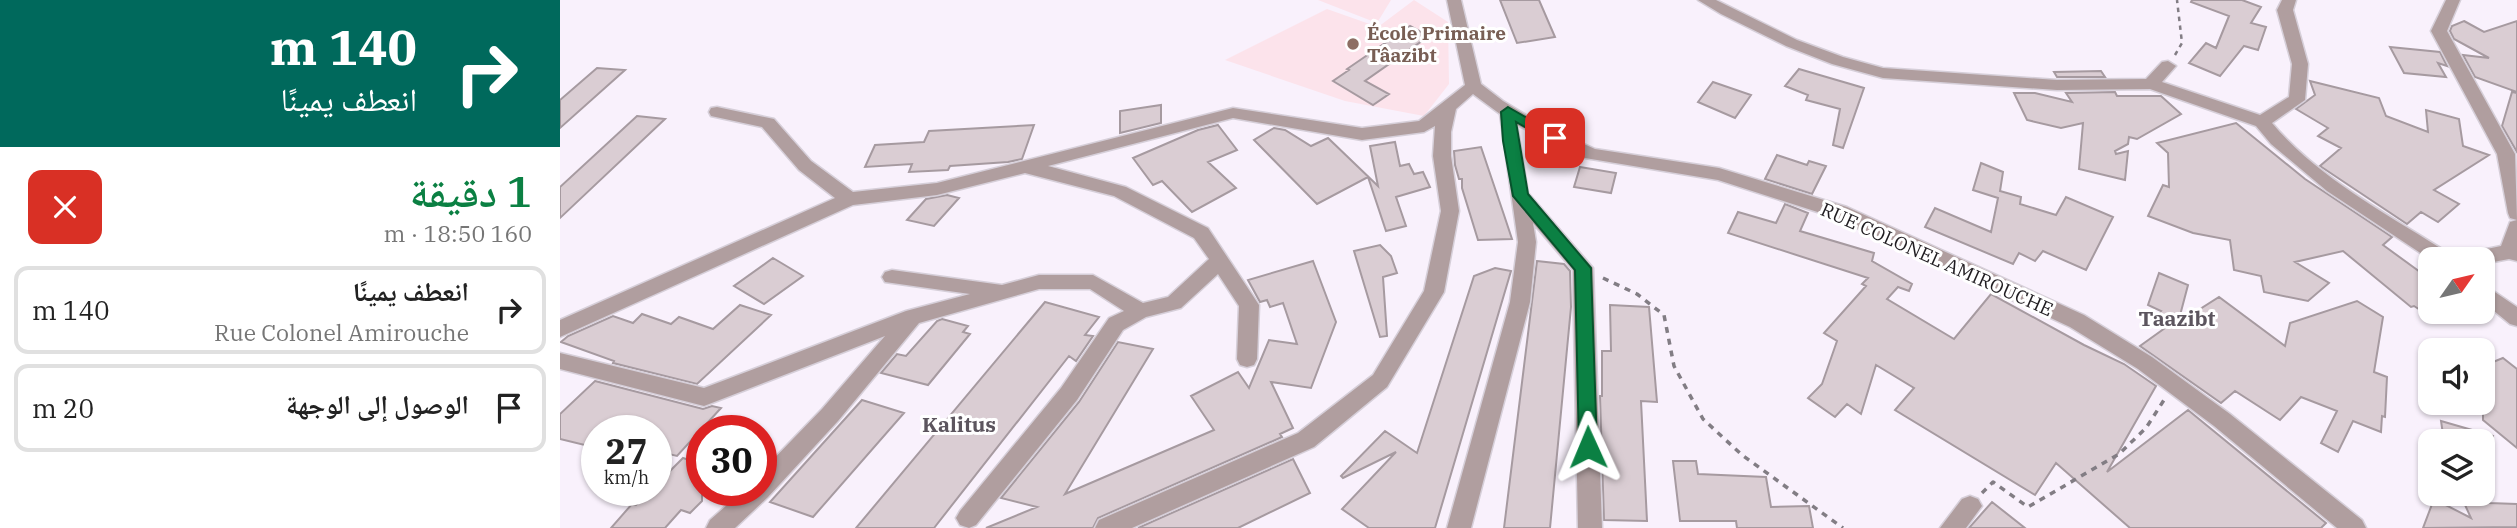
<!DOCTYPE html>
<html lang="ar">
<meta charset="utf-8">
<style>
:root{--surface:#fff;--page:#f6f6f6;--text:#222;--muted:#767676;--line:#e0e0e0;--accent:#0b8043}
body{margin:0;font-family:"IBM Plex Serif","Noto Naskh Arabic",serif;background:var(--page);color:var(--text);direction:rtl;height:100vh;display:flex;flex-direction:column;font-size:26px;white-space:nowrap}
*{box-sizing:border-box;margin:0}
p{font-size:23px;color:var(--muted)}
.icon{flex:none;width:38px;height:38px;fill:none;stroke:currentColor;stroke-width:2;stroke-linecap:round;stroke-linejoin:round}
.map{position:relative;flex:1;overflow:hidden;direction:ltr}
.panel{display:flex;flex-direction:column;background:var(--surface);width:560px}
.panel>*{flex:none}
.top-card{background:#00695c;color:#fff;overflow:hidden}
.needle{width:46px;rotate:56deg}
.controls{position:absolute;left:1858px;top:247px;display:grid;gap:14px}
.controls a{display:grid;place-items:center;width:77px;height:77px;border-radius:14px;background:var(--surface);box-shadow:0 2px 5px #0004;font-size:35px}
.speed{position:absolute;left:21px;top:415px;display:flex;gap:14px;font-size:35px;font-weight:700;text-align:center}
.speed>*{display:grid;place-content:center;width:91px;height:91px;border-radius:50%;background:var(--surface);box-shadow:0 2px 5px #0004;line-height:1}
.speed small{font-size:18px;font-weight:400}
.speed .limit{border:10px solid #d22;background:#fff;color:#111}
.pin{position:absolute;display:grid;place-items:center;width:60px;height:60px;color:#fff;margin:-30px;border-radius:14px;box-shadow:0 4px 10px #0006}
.me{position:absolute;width:77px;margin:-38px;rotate:359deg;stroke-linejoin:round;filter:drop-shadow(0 0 5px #0008)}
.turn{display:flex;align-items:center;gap:24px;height:147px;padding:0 28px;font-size:32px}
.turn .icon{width:91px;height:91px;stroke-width:2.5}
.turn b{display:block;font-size:49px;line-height:60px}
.round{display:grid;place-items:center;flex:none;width:74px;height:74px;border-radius:14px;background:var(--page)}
.overview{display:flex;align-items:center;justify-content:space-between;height:119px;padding:0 28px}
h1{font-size:42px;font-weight:600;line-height:52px;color:var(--accent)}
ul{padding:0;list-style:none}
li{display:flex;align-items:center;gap:21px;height:88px;margin:0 14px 10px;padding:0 14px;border:4px solid var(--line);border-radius:14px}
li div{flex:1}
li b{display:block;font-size:26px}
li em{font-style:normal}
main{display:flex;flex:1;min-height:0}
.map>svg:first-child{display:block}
.education{fill:#fce3eb}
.building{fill:#dacdd3;stroke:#a69aa0;stroke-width:2}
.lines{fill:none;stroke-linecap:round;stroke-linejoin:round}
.minor-casing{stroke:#d6cfd9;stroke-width:3}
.path-far1{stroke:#827d84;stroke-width:2.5;stroke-dasharray:4.5 4.5;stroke-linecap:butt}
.path{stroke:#827d84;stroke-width:3.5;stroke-dasharray:6 6;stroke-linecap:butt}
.minor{fill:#b09e9f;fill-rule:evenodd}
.route{fill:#0b8043;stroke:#07532c;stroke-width:2}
.education-dot{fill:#8d6e63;stroke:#fff;stroke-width:2.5}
.labels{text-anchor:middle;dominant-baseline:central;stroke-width:6;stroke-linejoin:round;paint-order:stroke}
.education-label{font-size:19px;font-weight:bold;fill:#785e54;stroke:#fff;text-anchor:start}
.street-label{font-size:19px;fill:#1f1c20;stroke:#fff}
.neighbourhood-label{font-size:21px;font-weight:bold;fill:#5c555e;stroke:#fff}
</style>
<main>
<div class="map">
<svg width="1957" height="528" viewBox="0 0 1957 528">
<rect width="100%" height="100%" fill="#f9f1fc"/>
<path class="education" d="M758,0H831L817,23Z
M854,0L888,22L889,84L864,116L785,101L665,60L767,9L818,27Z"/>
<path class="building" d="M940,0H979L995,37L957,43Z
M1632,0H1682L1701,7L1691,23L1706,27L1698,50L1684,46L1660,76L1629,63L1646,43L1656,48L1669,16L1631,2Z
M1904,21L1924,32L1957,21V92L1915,77L1903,55L1929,58L1894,39L1890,31L1892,26Z
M850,26L869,36L805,81L829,94L813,105L773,81L789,70L787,69Z
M1830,47L1880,52L1887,66L1878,63L1886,77L1844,73Z
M37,68L65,70L0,128V100Z
M1239,69L1304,88L1283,148L1273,145L1280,109L1246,100L1248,95L1225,86Z
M1541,71L1545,77H1497L1494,72Z
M1750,81L1819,98L1826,116L1868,132L1866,110L1899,119L1903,146L1929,155L1874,190L1899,204L1878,222L1861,212L1847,224L1760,166L1781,148L1758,136L1768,128L1736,109L1755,95Z
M1153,82L1191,95L1175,118L1138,102Z
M1555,92L1557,96H1601L1621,114L1577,139L1569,137L1568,144L1555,151L1556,154L1568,151L1565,180L1519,169L1523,123L1501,128L1467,120L1454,93H1475L1512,102L1506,93Z
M1952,92L1957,93V152L1942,126Z
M601,105V123L560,133V111Z
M77,116L105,119L0,218V187Z
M1676,123L1745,179L1832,237L1823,245L1871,280V317L1854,306L1851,307L1783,251L1735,262L1769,283L1748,301L1704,292L1701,276L1674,270L1670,240L1633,233L1588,216L1603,185L1609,187L1608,153L1597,143Z
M474,125L462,159L448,162L390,166L388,170L349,172L352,164L305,167L315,145L364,142L369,131Z
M658,125L677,150L648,162L676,188L632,212L602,181L593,185L573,158L638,130Z
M714,128L725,130L751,146L768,138L818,186L810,146L835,142L840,166L849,164L854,174L863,172L870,187L836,197L846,226L826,231L808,177L757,204L694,140Z
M921,147L944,215L952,239L918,240L902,188V179H899L895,165L894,151Z
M1217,155L1247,165L1249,161L1266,166L1252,194L1205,179Z
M1421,163L1443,172L1440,191L1461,197L1460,204L1496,215L1506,197L1553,217L1526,270L1483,251L1475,261L1459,253L1453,264L1365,227L1375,208L1431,232L1438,198L1413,190Z
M1020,167L1056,173L1051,193L1014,187Z
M387,195L399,198L374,226L347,220L366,199Z
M1225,204L1248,213L1240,231L1314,253L1312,261L1352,284L1349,291L1338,287L1327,299L1394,339L1431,294L1524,345L1564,364L1596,386L1547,472L1628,410L1766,523L1761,528H1570L1496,463L1475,495L1335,410L1354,388L1316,365L1301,414L1287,404L1275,417L1248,398L1262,384L1277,341L1264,333L1306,286L1302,284L1308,278L1168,233L1178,212L1216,223Z
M820,245L831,256L837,273L823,277L827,336L820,337L794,251Z
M213,258L243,276L204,304L174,286Z
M753,261L776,322L751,388L711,382L733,428L720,434L722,437L538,518L533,528H426L477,507L441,498L519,402L558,342L593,349L505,494L654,430L631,396L678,372L689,388L709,340L737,344L723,303L710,307L707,300L700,302L688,280Z
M977,261L1004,264L1010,271L1011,307L990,528H944Z
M935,268L951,271L875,528H809L782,509L836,452L783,478L781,476L825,431L857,453L914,276Z
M1599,273L1628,285L1618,323L1659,297L1725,346L1730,323L1797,301L1823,317L1814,372L1827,377L1825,417L1822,416L1821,432L1793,421L1778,452L1761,443L1777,411L1741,397L1720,420L1675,391L1661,403L1580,346L1605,328L1592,319L1601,311L1588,305Z
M485,302L539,317L525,335L533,336L516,361L509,356L374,528H296Z
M180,305L211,315L137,384L53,363L54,361L1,342L8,336L53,316L73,323L82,314L111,324L119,317L153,329Z
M1050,305L1089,307L1097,402L1081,401L1087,521L1044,520L1040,396H1042V351H1051Z
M382,319L408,326L403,332L410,334L368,385L321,373L337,354L346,356L377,321Z
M1943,358L1957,369V448L1923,420V366Z
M35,381L143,409L152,406L161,408L117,456L96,451V430H37V448L0,439V414Z
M302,400L344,413L253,517L210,502Z
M1881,421L1933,436L1932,441H1884Z
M123,458L142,464V501L130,513L121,510L105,528H51L72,504L76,505L91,490H96V485Z
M733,459L750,493L678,528H578Z
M1113,461H1136L1138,474L1206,477L1211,507L1249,506L1253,528H1177L1176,521H1120Z
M1900,494H1924L1929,503L1957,504V527L1863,528L1874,499L1911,518Z
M1432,502L1465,528H1409Z"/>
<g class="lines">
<g class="minor-casing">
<path id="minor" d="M887,0H901L921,84L943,101L984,126L1035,149L1159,168L1287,207L1524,315L1592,357L1670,414L1802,520L1806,528H1777L1654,426L1578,369L1510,327L1273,217L1158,180L1025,158L957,125L968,193L1033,268L1042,528H1018L1013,270L973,223L976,242L970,302L911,528H887L950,302L958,242L940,114L913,94L896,109L891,132V156L899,211L884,292L827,387L754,447L572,528H535L539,520L738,433L813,375L864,291L881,211L873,156L875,126L864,132L802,140L673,118L488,166L566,187L648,228L699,305L697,359L694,365L687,367L680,365L677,359L679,306L658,274L621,308L586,317L563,330L517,400L416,525L409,528L400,525L396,518L400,511L501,388L549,318L564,311L530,289H479L359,323L278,421L208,497L175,528H146L150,520L184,490H201V472L262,409L325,336L144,406L0,369V353L144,388L346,311L410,294L325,282L322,277L325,272L332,270L442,285L479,275H533L583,303L608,297L649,259L634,238L554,196L465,173L377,195L293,205L0,337V320L275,198L239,170L202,127L151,116L149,112L151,108L157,107L214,119L251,161L293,192L377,183L673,108L802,128L859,121L905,85Z
M1138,0H1156L1237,40L1283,57L1323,68L1497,80L1586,79L1602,62L1608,61L1616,66L1602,82L1700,115L1729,97L1732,64L1717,10L1722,0H1736L1733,10L1748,64L1745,100L1712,123C1759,179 1829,215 1890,254L1893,259L1871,260L1767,191L1711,144L1696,126L1590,89L1497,90L1323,78L1272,64L1226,46L1161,14Z
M1886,0H1900L1887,31L1955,154L1957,220L1950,218L1948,213L1937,154L1871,31Z
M1957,220V261L1949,259L1923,264V259H1900L1903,254L1941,246L1950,222Z
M1923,284L1957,307V326L1950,324L1923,302Z
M1410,496L1418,499L1422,506L1406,528H1380L1402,499Z"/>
</g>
<path class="path-far1" d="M1615,55L1622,43L1617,0"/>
<path class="path" d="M1043,278L1077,294L1104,315L1114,366L1143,419L1182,455L1283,528
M1422,493L1433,482L1468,507L1559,454L1586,428L1604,400"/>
<use href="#minor" class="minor"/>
</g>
<path class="route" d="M948,107L1002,138L1000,141H990L956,122L968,194L1031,268L1037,447L1035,453L1028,455L1022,453L1019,447L1015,270L953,196L943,141L941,112Z"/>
<circle class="education-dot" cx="793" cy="44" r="7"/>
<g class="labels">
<g class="education-label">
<text x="807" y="33">École Primaire<tspan x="807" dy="22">Tâazibt</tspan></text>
</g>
<g class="street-label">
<text transform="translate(1377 259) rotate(24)">RUE COLONEL AMIROUCHE</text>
</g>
<g class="neighbourhood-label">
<text x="1617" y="318">Taazibt</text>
<text x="399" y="424">Kalitus</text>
</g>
</g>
</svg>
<div class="controls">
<a><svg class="needle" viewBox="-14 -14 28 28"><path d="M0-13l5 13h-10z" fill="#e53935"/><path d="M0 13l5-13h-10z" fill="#767676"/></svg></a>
<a><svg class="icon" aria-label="sound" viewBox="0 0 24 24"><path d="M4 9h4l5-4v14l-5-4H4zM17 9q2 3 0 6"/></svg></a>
<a><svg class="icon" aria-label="layers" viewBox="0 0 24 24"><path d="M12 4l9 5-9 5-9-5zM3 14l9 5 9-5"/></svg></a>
</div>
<div class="speed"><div>27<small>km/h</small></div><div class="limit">30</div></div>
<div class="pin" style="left:995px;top:138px;background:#d93025"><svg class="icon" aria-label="arrive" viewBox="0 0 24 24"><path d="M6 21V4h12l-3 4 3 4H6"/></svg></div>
<svg class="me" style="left:1028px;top:447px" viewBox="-20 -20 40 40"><path d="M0-17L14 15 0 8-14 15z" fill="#0b8043" stroke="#fff" stroke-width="4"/></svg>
</div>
<section class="panel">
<div class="top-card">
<div class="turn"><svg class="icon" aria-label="right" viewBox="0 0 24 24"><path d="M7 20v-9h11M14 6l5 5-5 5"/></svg><div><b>140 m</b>انعطف يمينًا</div></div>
</div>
<div class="overview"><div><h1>1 دقيقة</h1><p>160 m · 18:50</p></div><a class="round" style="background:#d93025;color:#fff"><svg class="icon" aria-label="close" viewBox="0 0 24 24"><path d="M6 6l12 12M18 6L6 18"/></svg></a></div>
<ul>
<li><svg class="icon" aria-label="right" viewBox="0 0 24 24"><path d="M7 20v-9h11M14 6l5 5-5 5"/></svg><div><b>انعطف يمينًا</b><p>Rue Colonel Amirouche</p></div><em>140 m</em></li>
<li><svg class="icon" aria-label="arrive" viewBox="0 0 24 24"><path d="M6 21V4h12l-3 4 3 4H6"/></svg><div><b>الوصول إلى الوجهة</b></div><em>20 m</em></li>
</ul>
</section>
</main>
